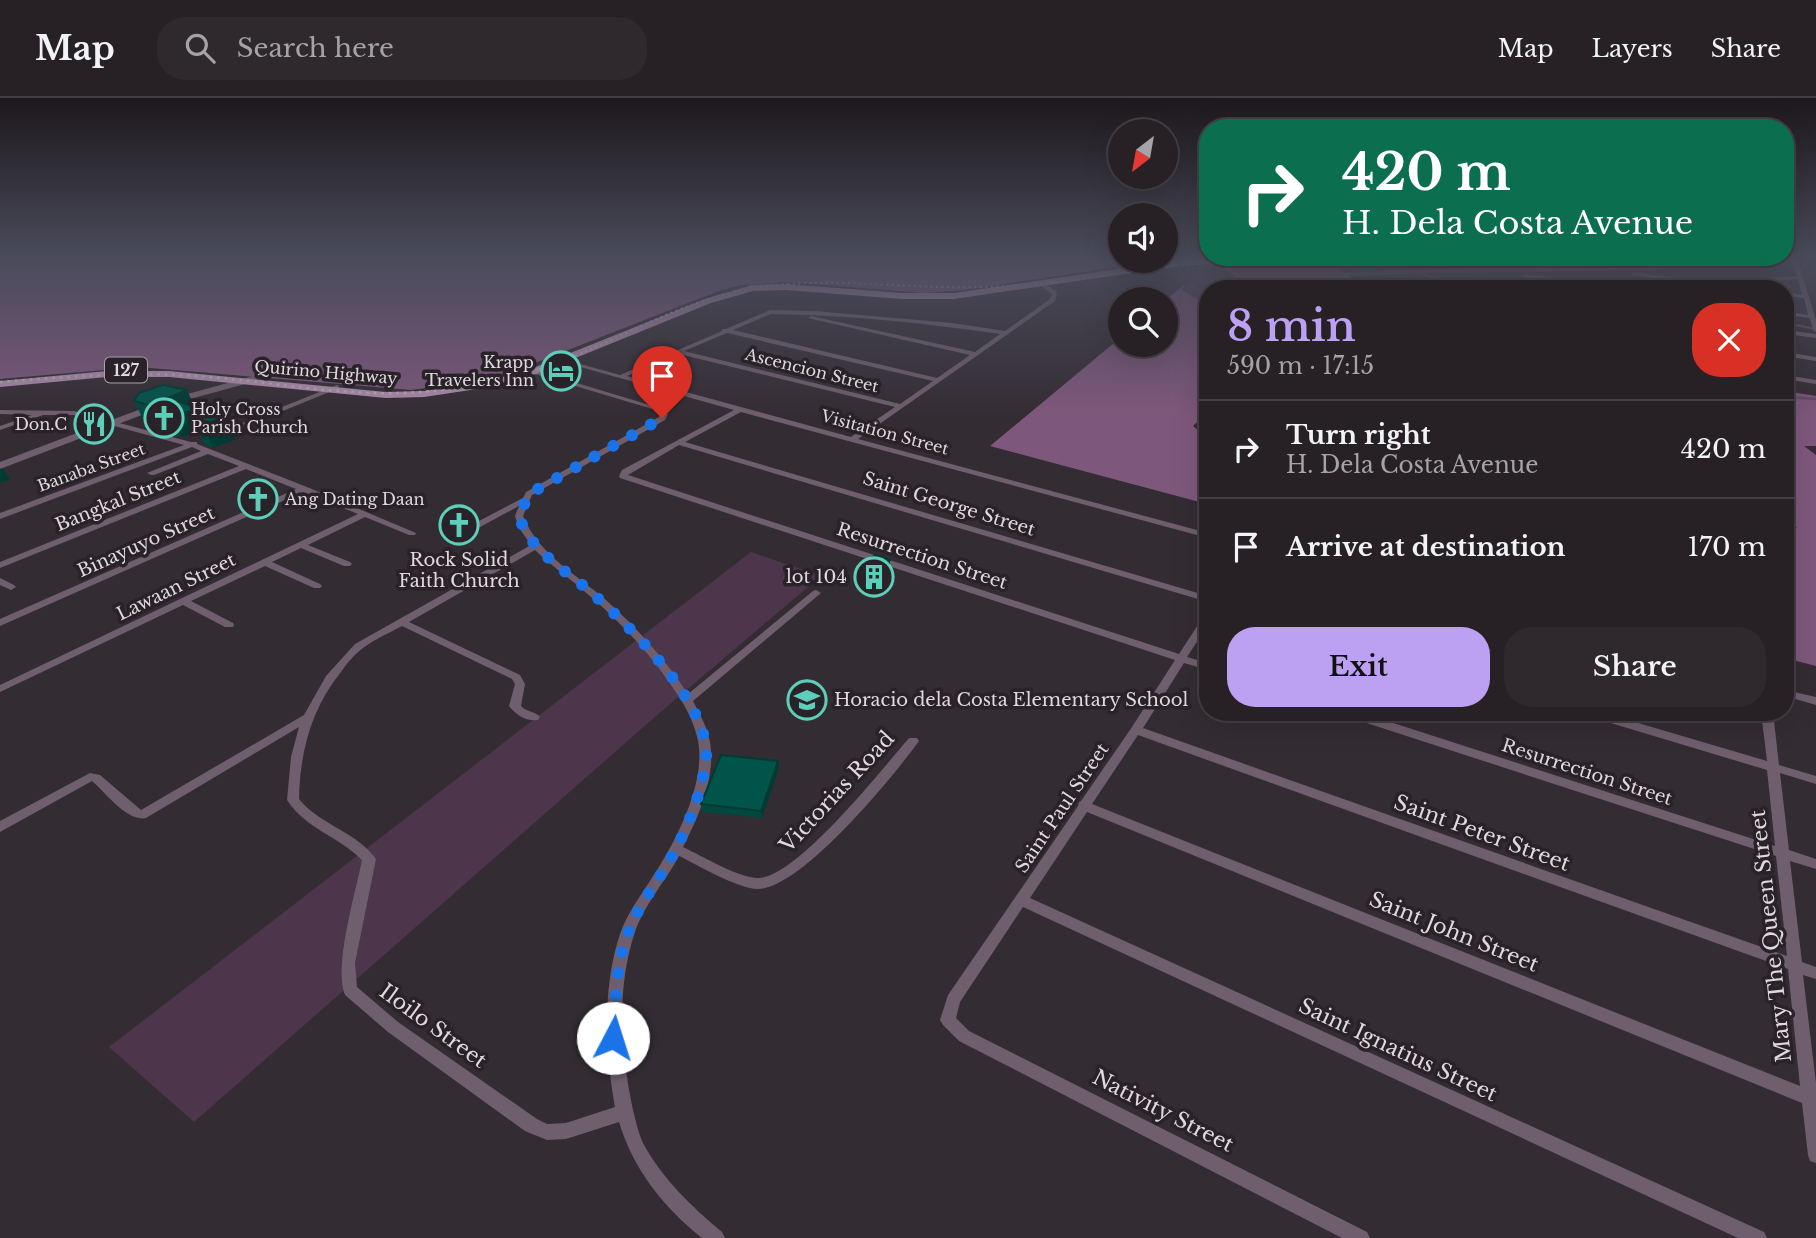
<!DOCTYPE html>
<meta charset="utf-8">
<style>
:root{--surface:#272126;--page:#2f292e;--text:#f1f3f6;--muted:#a4a3a7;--line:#433e43;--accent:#bca0f2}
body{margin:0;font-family:"Libre Baskerville",serif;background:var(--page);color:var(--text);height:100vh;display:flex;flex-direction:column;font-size:26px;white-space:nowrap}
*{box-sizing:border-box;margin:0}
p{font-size:23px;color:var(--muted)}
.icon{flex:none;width:38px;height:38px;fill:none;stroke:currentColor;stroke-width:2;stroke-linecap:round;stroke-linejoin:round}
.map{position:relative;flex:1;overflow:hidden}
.panel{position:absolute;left:1199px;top:182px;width:595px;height:441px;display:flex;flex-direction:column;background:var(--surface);border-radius:28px;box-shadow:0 7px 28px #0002,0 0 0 2px var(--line)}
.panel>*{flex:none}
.hud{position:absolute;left:1199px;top:21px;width:595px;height:147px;border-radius:28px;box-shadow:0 7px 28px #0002,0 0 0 2px var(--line);background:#0b6e4f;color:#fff;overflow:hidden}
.needle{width:46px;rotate:211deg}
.buttons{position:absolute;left:1108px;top:21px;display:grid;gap:14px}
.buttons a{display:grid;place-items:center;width:70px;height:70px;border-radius:50%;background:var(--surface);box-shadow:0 7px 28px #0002,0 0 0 2px var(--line);font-size:35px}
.pin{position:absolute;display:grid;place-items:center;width:60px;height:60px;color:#fff;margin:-72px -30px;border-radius:50% 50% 50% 0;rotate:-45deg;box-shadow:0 0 7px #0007}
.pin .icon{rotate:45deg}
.me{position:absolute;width:77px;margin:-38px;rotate:5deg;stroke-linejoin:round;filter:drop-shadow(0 0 5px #0008)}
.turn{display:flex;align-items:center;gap:24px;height:147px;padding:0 28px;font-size:32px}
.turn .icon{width:91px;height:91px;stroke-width:2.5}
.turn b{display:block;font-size:49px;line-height:60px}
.round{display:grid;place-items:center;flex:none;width:74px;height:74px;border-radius:28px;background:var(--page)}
.summary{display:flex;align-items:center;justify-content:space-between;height:119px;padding:0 28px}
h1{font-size:42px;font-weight:600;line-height:52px;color:var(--accent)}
.button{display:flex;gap:14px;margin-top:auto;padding:14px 28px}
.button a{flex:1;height:80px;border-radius:28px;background:var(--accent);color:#111;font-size:28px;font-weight:600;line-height:80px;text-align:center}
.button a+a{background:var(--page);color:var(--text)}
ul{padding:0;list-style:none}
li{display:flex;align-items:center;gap:21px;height:98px;padding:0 28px;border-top:2px solid var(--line)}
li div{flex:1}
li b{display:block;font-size:26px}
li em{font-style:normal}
header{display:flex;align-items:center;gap:42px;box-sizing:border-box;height:98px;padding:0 35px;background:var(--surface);border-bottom:2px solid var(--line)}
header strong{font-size:33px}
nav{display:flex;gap:38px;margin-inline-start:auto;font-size:24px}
.search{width:490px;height:63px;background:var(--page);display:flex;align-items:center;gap:18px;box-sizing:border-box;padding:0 24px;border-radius:28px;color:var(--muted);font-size:26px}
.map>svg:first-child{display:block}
.green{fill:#4d354b}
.forest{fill:#7e587c}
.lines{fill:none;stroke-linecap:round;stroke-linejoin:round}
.stream-far1{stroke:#644b63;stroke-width:2}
.stream{stroke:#644b63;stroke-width:2.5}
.minor{fill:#6f5e6d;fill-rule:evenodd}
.tertiary{fill:#6f5e6d;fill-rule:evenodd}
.primary{fill:#ae8bab;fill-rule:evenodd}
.rail-far1{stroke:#b3adb2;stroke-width:2;stroke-dasharray:2 3.5;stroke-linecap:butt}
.rail{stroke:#b3adb2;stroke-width:2.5;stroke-dasharray:2.5 5;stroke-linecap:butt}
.wall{fill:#00483f}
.shaded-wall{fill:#003b33}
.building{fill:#005449;stroke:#003b33;stroke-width:2}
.route{stroke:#1a73e8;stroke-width:12;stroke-dasharray:0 21.6}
.labels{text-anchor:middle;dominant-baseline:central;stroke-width:7;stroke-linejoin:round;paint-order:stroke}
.far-poi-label{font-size:16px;fill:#dfd9de;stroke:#2a2229;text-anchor:end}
.shield{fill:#2a2229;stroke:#a9a2a8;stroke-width:2}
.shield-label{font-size:16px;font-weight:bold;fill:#dfd9de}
.far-street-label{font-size:16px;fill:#dfd9de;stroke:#2a2229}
.street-label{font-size:18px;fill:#dfd9de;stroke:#2a2229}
.poi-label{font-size:18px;fill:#dfd9de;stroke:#2a2229}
.near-street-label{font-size:21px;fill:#dfd9de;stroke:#2a2229}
</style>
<header>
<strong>Map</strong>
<div class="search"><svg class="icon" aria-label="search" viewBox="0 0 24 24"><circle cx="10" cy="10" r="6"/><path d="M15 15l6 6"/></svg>Search here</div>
<nav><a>Map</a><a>Layers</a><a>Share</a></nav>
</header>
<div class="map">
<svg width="1816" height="1140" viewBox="0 0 1816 1140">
<rect width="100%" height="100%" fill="#342c33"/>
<path class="green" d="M1205,165H1219L1235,180L1268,191H1208L1207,207L1181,192Z
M751,454L821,478L656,618L194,1024L109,949Z"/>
<path class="forest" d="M0,160H1120V163L1140,165L966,192L924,195L787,184L742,187L721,192L512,274L476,283L411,292L139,269L0,281Z
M1314,161L1361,191H1268L1235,180L1219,165Z
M1185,186L1182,192L1207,207V314L1193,328L1199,333H1207V406L990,348L1120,240V247H1166V202Z
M1785,293L1816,298V348H1804L1816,357V568L1785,560V434L1797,430L1785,416Z"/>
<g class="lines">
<path class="stream-far1" d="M1352,174H1382
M1417,175L1480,191
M1785,225L1816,231"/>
<path class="stream" d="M1785,299L1816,301"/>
<path class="minor" d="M1311,160H1317L1344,175L1434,171L1644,168L1761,160H1779L1644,172L1434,175L1349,178L1369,191H1362Z
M1791,160H1797L1816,222V234L1813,232L1810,220L1785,217V213L1808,217L1804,200L1785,198V194L1802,197L1798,181L1734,186L1731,184L1734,182L1797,178Z
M1633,174L1743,189L1746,191H1729L1631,177Z
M1525,176L1617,189L1620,191H1604L1523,179Z
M1037,183H1041L1057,194L1055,203L858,341L1208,435V440L741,314L685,344L1208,498V504L679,347L628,377L1179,556L1205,516L1208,515V527L1187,559L1208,565V572L1184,565L1143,630L1787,858L1776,758L1342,617L1341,614H1359L1775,748L1767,672L1584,617L1583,614H1601L1767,663L1761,614H1773L1779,667L1816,678V686L1780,675L1789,752L1816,761V771L1790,763L1802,864L1816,869V881L1803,877L1816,985V1065L1810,1063L1808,1057L1802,1005L1087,714L1030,800L1764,1134L1767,1140H1738L1023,809L960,904L956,920L969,933L1367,1134L1370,1140H1342L959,943L943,927L940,922L948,897L1078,708L1079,704L1081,703L1132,629L1175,562L620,380L619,378L622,372L734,312L552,261L555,259L620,277L673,254V252H678L722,233V231H726L770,212L814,213L952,225L1005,233L1050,201L1052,196L1037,185ZM771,216C847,217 924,225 1000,236L975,254L811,218L808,220L970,257L937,280L733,232ZM727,235L933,283L900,306L684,253ZM679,256L895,309L851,339L627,278ZM1138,637L1788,871L1800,988L1092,706Z
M1785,232L1816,236V240L1785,236Z
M1785,254L1816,259V263L1785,258Z
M527,270L663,311L668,316L665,322L532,397L523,418C539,457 576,476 606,502C637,530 665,561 688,596L813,493L816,492L821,495L693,603C700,616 707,629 710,644C716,679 699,718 683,749C702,758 737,779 757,780C795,782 883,670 909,640H917L919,643C894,678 801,791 758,791C738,791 698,767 679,758C665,784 643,808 634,837C616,893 621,955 633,1012C636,1023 638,1035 644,1047C663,1081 692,1109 722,1134L725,1140H702C664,1110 633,1071 619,1024L566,1041L547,1042L525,1033L388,934L345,897C333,870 356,793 362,762C338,738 306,731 287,702L291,659L299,629L146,720C127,724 106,695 92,683L0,734V723L90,675L100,677L141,712L304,617L326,578L355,546L531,447L519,430L515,418L519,408L458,441H452V437L523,400L526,394L659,319L660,316L659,313L525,273V271ZM535,452C550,467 568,479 584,493C620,523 654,559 679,599C688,612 695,628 698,643C706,683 678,739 657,772C644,793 628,813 620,836C602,890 605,954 615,1009L566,1025L547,1026L537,1021L398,924L357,889L355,865L376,761C357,734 320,727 299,701C300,654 311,611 341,574C347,565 355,556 363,550C375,541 389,535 402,528L512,581L515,586L509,608C516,617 527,624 538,622L540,619C535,613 526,614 521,608L525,586L520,577L409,524Z
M1785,277L1816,282V286L1785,281Z
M337,287L339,288V290L222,338L215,336Z
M0,312L74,313L191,344H197V346L307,389L416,435L415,437H409L365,419L308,447L350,464L352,466L350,468H344L301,450L272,464L320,486L322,488L320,490H314L265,468L191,503L233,525L234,527L233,529H225L183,507L0,594V587L358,416L303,394L0,528V521L296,391L246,371L0,470V464L239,368L208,356L154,377H151L147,375L201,353L192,349L0,421V415L184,347L74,317H43L0,332V328L32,317L0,316Z
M0,480L14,487L16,489L11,492L0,487Z
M1785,592L1816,599V607L1785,598Z"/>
<path class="tertiary" d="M253,278L257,281L256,283L168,307L0,371V364L162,303Z"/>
<path class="primary" d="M1225,160H1263L1259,163L1179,168L954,201H902L786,192L753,193L711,205L536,276L484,290L424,299L386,300L169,279H107L0,289V283L107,273H169L386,294L424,293L483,284L528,272L705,201L752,187L786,186L902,195H954L1179,162Z"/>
<path class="rail-far1" d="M539,271C608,249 670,207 742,192C822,176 905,192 986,189C1074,186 1162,167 1250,160"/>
<path class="rail" d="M0,284C65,279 131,273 197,278C255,282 313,293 372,295C430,297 489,287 545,269"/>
</g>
<path class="wall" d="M1327,160H1396L1393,170L1346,172Z
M1419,160H1452L1449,168L1430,169Z
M187,292L194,309L200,311L204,319H226L236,341L213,350L204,346L199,335L181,339L172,336L169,332L145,325L134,303Z
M890,462V474L873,490L858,485L857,472Z
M779,670L762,720L702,714L701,706Z"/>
<path class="shaded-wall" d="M187,292L196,312L200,311L207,326L226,319L236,341L213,350L203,327L193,323L199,335L181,339L171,317L167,300Z
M3,370L10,382L0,385V371Z
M890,462V474L873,490L872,477Z
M778,663L779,670L762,720L761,713Z"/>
<path class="building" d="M163,287L187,292L167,300L200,311L171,317L161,314L167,312L134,303L139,295Z
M215,315L226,319L203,327L193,323Z
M875,457L890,462L872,477L857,472Z
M721,657L778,663L761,713L701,706Z"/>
<linearGradient id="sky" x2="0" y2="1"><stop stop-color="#1d181c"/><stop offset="0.5" stop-color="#4a4b5b"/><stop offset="1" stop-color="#4a4b5b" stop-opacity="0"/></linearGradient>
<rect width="1816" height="319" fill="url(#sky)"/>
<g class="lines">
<path class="route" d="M613,940C616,906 615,867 628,835C637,811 652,791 665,770C684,739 702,697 706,661C711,605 626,524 586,490C561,469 529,451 519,418L529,396L662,320"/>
</g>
<defs>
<g id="hotel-ring" transform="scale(2.0125)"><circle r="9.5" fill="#2a2229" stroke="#5dceb9" stroke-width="1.5"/><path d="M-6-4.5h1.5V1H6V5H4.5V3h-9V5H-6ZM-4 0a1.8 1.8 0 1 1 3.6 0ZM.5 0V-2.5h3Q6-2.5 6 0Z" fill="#5dceb9"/></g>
<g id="church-ring" transform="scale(2.0125)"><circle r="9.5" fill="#2a2229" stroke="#5dceb9" stroke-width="1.5"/><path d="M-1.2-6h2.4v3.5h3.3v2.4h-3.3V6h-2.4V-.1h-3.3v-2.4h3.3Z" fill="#5dceb9"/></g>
<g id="restaurant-ring" transform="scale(2.0125)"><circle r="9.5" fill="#2a2229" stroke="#5dceb9" stroke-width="1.5"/><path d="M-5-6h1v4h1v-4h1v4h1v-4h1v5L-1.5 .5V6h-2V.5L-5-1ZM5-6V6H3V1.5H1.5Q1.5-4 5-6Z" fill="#5dceb9"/></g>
<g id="building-ring" transform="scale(2.0125)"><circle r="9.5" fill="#2a2229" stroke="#5dceb9" stroke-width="1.5"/><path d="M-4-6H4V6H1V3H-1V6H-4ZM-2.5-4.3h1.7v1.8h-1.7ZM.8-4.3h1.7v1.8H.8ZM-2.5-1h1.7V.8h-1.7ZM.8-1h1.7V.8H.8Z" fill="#5dceb9"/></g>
<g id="school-ring" transform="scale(2.0125)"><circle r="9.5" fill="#2a2229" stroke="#5dceb9" stroke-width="1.5"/><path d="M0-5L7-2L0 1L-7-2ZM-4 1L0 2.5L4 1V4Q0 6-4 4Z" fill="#5dceb9"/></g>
</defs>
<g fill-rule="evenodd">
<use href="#hotel-ring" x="561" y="273"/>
<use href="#church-ring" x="164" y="320"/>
<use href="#restaurant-ring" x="94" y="326"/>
<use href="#church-ring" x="258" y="401"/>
<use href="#church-ring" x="459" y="427"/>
<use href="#building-ring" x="874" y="479"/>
<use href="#school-ring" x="807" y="602"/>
</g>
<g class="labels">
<g class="far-poi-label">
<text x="534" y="264">Krapp<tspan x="534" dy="18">Travelers Inn</tspan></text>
<text x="191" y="311" text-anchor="start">Holy Cross<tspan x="191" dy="18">Parish Church</tspan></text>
<text x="67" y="326">Don.C</text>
<text x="285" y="401" text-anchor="start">Ang Dating Daan</text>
</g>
<rect class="shield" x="105" y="259.5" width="42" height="25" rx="5"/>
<g class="shield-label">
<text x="126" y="272">127</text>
</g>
<g class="far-street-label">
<text transform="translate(812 272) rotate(14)">Ascencion Street</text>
<text transform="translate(326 274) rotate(5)">Quirino Highway</text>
<text transform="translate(885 334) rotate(15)">Visitation Street</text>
<text transform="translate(91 369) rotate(-20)">Banaba Street</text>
</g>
<g class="street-label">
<text transform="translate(118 403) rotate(-22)">Bangkal Street</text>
<text transform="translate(949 406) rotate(17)">Saint George Street</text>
<text transform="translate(146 444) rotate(-24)">Binayuyo Street</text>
<text transform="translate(922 458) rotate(18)">Resurrection Street</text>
<text transform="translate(176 489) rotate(-26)">Lawaan Street</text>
<text transform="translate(1587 674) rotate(18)">Resurrection Street</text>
<text transform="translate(1062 710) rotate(-56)">Saint Paul Street</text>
</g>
<g class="poi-label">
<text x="459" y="462">Rock Solid<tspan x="459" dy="21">Faith Church</tspan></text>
<text x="847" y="479" text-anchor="end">lot 104</text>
<text x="834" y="602" text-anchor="start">Horacio dela Costa Elementary School</text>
</g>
<g class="near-street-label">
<text transform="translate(837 694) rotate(-47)">Victorias Road</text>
<text transform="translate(1482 735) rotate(20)">Saint Peter Street</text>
<text transform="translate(1454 834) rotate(22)">Saint John Street</text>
<text transform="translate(1771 838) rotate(-96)">Mary The Queen Street</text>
<text transform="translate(433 928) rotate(36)">Iloilo Street</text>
<text transform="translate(1398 952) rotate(25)">Saint Ignatius Street</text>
<text transform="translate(1163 1013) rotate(27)">Nativity Street</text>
</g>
</g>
</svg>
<div class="buttons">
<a><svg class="needle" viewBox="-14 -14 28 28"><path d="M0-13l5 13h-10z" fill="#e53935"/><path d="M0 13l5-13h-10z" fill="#a4a3a7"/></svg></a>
<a><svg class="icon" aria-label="sound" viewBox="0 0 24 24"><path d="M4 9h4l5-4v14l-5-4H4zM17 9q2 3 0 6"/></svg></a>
<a><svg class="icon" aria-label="search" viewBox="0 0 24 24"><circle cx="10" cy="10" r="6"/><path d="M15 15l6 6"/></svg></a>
</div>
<div class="pin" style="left:662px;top:320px;background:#d93025"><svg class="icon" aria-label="arrive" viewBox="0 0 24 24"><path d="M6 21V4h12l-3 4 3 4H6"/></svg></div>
<svg class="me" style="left:613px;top:940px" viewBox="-20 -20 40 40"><circle r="19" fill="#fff"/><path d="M0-13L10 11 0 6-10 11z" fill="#1a73e8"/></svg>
<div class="hud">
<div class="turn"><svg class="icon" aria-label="right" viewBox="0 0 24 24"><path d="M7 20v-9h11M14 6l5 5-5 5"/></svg><div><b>420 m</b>H. Dela Costa Avenue</div></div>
</div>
<section class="panel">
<div class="summary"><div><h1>8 min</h1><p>590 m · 17:15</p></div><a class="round" style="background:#d93025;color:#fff"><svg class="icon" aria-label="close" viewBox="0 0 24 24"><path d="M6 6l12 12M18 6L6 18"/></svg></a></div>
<ul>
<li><svg class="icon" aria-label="right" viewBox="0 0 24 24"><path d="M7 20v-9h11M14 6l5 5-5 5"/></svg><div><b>Turn right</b><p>H. Dela Costa Avenue</p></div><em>420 m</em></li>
<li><svg class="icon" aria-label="arrive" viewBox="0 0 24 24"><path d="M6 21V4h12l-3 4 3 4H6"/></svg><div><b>Arrive at destination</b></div><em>170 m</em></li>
</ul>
<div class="button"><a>Exit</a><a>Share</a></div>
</section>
</div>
